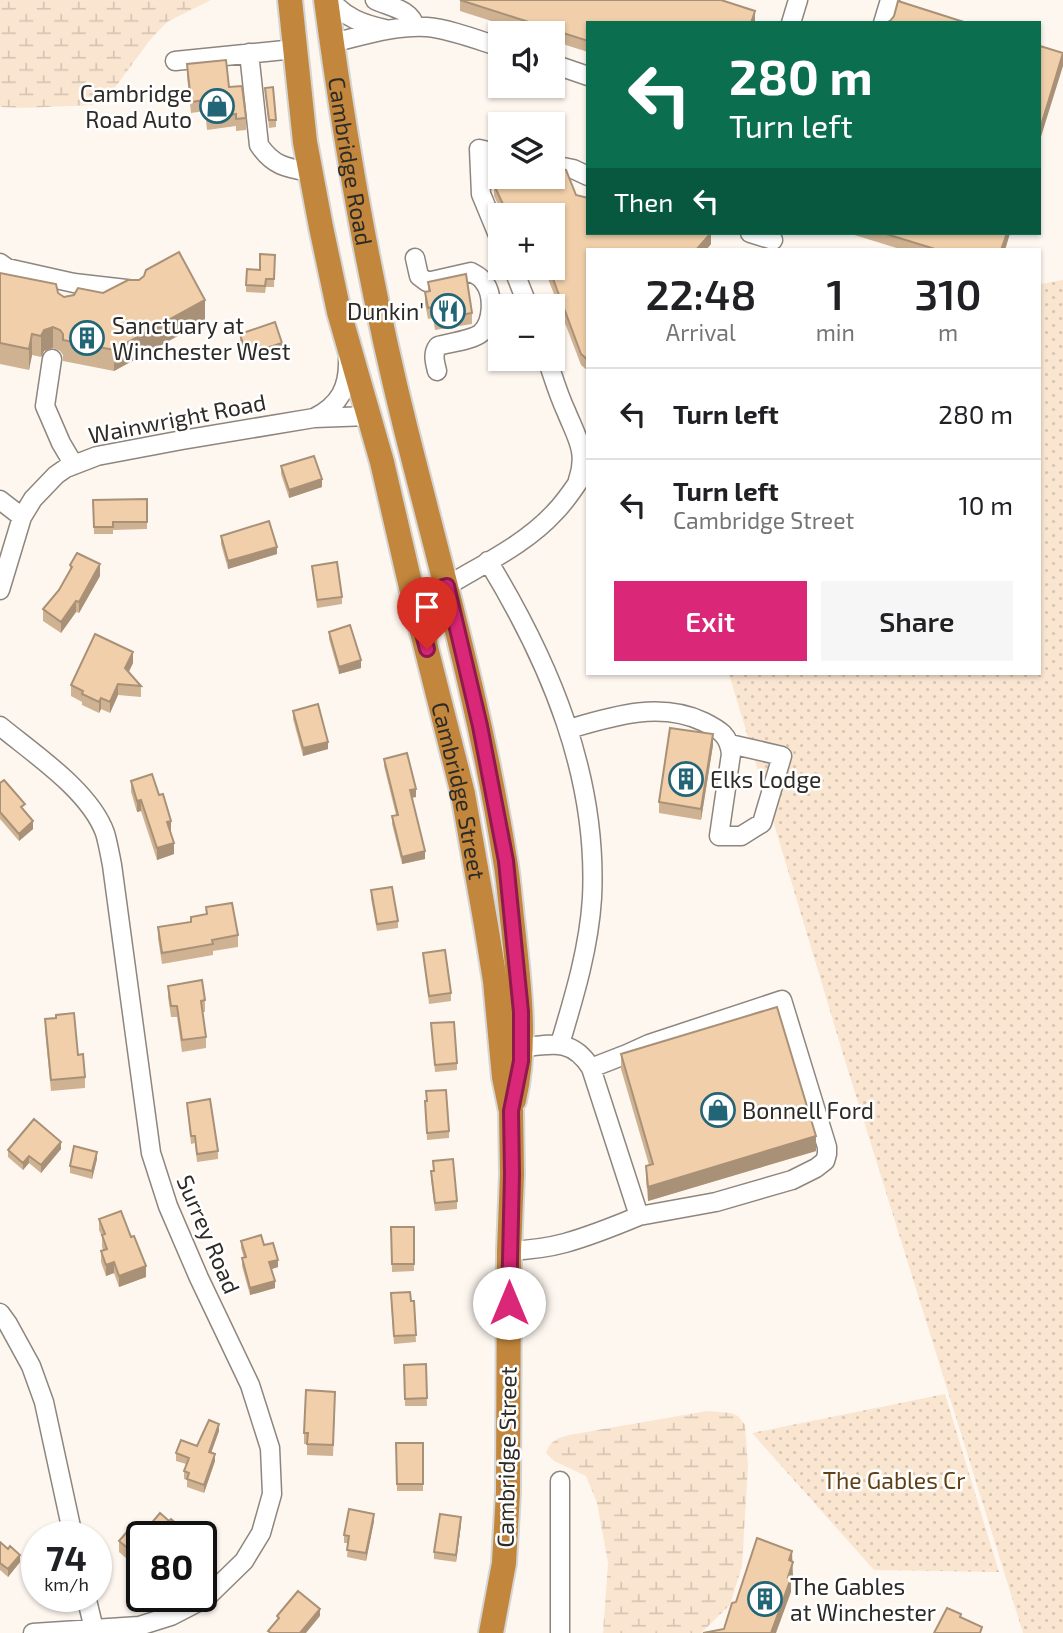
<!DOCTYPE html>
<meta charset="utf-8">
<style>
:root{--surface:#fff;--page:#f6f6f6;--text:#202124;--muted:#757577;--line:#e0e0e0;--accent:#db2777}
body{margin:0;font-family:"Exo 2",sans-serif;background:var(--page);color:var(--text);height:100vh;display:flex;flex-direction:column;font-size:26px;white-space:nowrap}
*{box-sizing:border-box;margin:0}
p{font-size:23px;color:var(--muted)}
.icon{flex:none;width:38px;height:38px;fill:none;stroke:currentColor;stroke-width:2;stroke-linecap:round;stroke-linejoin:round}
.map{position:relative;flex:1;overflow:hidden}
.sheet{position:absolute;left:586px;top:248px;width:455px;height:427px;display:flex;flex-direction:column;background:var(--surface);border-radius:0px;box-shadow:0 2px 5px #0004}
.sheet>*{flex:none}
.top-card{position:absolute;left:586px;top:21px;width:455px;height:214px;border-radius:0px;box-shadow:0 2px 5px #0004;background:#0b6e4f;color:#fff;overflow:hidden}
.tools{position:absolute;left:488px;top:21px;display:grid;gap:14px}
.tools a{display:grid;place-items:center;width:77px;height:77px;border-radius:0px;background:var(--surface);box-shadow:0 2px 5px #0004;font-size:35px}
.speed{position:absolute;left:21px;top:1521px;display:flex;gap:14px;font-size:35px;font-weight:700;text-align:center}
.speed>*{display:grid;place-content:center;width:91px;height:91px;border-radius:50%;background:var(--surface);box-shadow:0 2px 5px #0004;line-height:1}
.speed small{font-size:18px;font-weight:400}
.speed .limit{border:4px solid #111;border-radius:10px;background:#fff;color:#111}
.pin{position:absolute;display:grid;place-items:center;width:60px;height:60px;color:#fff;margin:-72px -30px;border-radius:50% 50% 50% 0;rotate:-45deg;box-shadow:0 0 7px #0007}
.pin .icon{rotate:45deg}
.me{position:absolute;width:77px;margin:-38px;rotate:0deg;stroke-linejoin:round;filter:drop-shadow(0 0 5px #0008)}
.turn{display:flex;align-items:center;gap:24px;height:147px;padding:0 28px;font-size:32px}
.turn .icon{width:91px;height:91px;stroke-width:2.5}
.turn b{display:block;font-size:49px;line-height:60px}
.then{display:flex;align-items:center;height:66px;padding:0 28px;background:#0003;gap:14px;font-size:26px}
.eta{display:flex;justify-content:space-evenly;align-items:center;height:119px;text-align:center}
.eta b{font-size:42px;font-weight:600;line-height:49px}
.action{display:flex;gap:14px;margin-top:auto;padding:14px 28px}
.action a{flex:1;height:80px;border-radius:0px;background:var(--accent);color:#fff;font-size:28px;font-weight:600;line-height:80px;text-align:center}
.action a+a{background:var(--page);color:var(--text)}
ul{padding:0;list-style:none}
li{display:flex;align-items:center;gap:21px;height:91px;padding:0 28px;border-top:2px solid var(--line)}
li div{flex:1}
li b{display:block;font-size:26px}
li em{font-style:normal}
.map>svg:first-child{display:block}
.wetland{fill:url(#wetland-marsh)}
.park{fill:url(#park-dots)}
.lines{fill:none;stroke-linecap:round;stroke-linejoin:round}
.minor-casing{stroke:#8e867e;stroke-width:21}
.highway-casing{stroke:#d5d5d4;stroke-width:28}
.minor{stroke:#fff;stroke-width:18}
.highway{stroke:#c2873c;stroke-width:24}
.wall{fill:#cfb292}
.shaded-wall{fill:#a99177}
.building{fill:#f1cfaa;stroke:#a99177;stroke-width:2}
.route-casing{stroke:#8e194d;stroke-width:18}
.route{stroke:#db2777;stroke-width:12}
.labels{text-anchor:middle;dominant-baseline:central;stroke-width:5;stroke-linejoin:round;paint-order:stroke}
.poi-label{font-size:23px;fill:#2e2b27;stroke:#fff;text-anchor:start}
.street-label{font-size:23px;fill:#2e2b27;stroke:#fff}
.park-label{font-size:23px;fill:#614015;stroke:#fff}
</style>
<div class="map">
<svg width="1063" height="1633" viewBox="0 0 1063 1633">
<defs>
<pattern id="wetland-marsh" width="20" height="14" patternUnits="userSpaceOnUse" patternTransform="scale(1.75)"><rect width="20" height="14" fill="#fae6d0"/><path d="M1 5h8M5 5V1M11 12h8M15 12V8" fill="none" stroke="#d7c5b3"/></pattern>
<pattern id="park-dots" width="8" height="8" patternUnits="userSpaceOnUse" patternTransform="scale(1.75)"><rect width="8" height="8" fill="#fae6d0"/><path d="M2 2h.1M6 6h.1" fill="none" stroke="#d7c5b3" stroke-width="1.8" stroke-linecap="round"/></pattern>
</defs>
<rect width="100%" height="100%" fill="#fef7f0"/>
<path class="wetland" d="M0,0H211L167,22L150,40L108,97L92,105L23,108L0,107Z
M707,1411L731,1413L738,1416L745,1425L748,1465L742,1566L730,1605L701,1633H603L608,1563L597,1503L586,1476L554,1461L546,1453C550,1441 557,1438 569,1435Z"/>
<path class="park" d="M1063,280V1633H1023L843,1054L729,674H1040V284Z
M945,1394L999,1572L874,1570L752,1433Z"/>
<g class="lines">
<g class="minor-casing">
<path id="minor" d="M331,0C345,18 363,24 385,29
M375,0C390,7 411,9 415,27
M791,23L798,0
M883,23L890,0
M332,43C362,36 395,25 427,27C450,29 478,40 500,47
M249,53L259,145C273,166 287,168 310,172
M175,61L295,49
M553,64L588,76
M500,154L479,149L481,194L500,240
M553,165L573,169L588,176
M750,233L773,240
M415,258L419,276L427,282L471,272C476,275 481,277 484,282C494,295 493,322 481,333C473,340 448,343 438,346C432,354 435,362 437,371
M0,263L7,268L74,283L135,290
M513,268L528,306
M52,359L45,406L61,443L74,465
M547,359C553,376 558,394 566,411C576,436 588,452 578,480
M314,418C340,405 349,387 348,359
M0,500L22,517
M488,561C550,663 598,776 592,898C589,948 574,997 560,1044
M447,586C483,564 526,544 555,512C568,499 577,483 588,468
M0,590L22,517L33,499L56,475L66,468L97,456L182,440L314,418L369,416
M0,726C34,754 90,791 105,833C108,843 110,855 112,865L151,1153L168,1206L199,1278L250,1385L270,1448L272,1494L261,1533L244,1561L206,1598L171,1616L139,1626L33,1633
M569,729C613,716 660,701 704,722C720,730 729,735 731,754L719,836H741L762,823L782,756L730,744
M591,1068L627,1054L649,1044L782,1000L827,1147V1154L825,1161L816,1168L792,1180L716,1202L639,1216
M509,1251C528,1250 547,1248 565,1243C590,1236 615,1226 639,1216L591,1068C572,1038 552,1044 521,1048
M0,1313L8,1324L31,1366L44,1402L73,1536
M86,1596L94,1629
M560,1633V1481"/>
</g>
<g class="highway-casing">
<g id="highway">
<path id="s1" d="M290,0L305,142L321,227L339,312L382,462L413,596L463,794L486,925L495,981L504,1077L511,1111L512,1174L509,1251L508,1492L504,1563L491,1633"/>
<path id="s2" d="M326,0C345,143 370,286 405,426C441,570 482,713 505,860C509,882 510,904 513,927C519,985 527,1042 514,1100"/>
</g>
</g>
<use href="#minor" class="minor"/>
<use href="#highway" class="highway"/>
</g>
<path class="wall" d="M460,0L755,22L588,23V52L553,41V33H529L460,11Z
M187,64L229,87L246,118V130L236,131V126L207,130L205,111L191,113L187,76Z
M265,88L276,120V127L269,128Z
M494,185L576,195L711,244L706,250H588V371L581,365L544,268H553V215H503L494,196Z
M848,233H1010L1005,250H903Z
M275,255L274,287H266L265,293L246,292V285Z
M0,273L58,293L64,297L205,321L114,371L63,361V355L60,351L53,348L44,351L41,357L32,355L29,370L0,364Z
M428,282L472,313V324L435,330L433,318L428,319L425,303V292H428Z
M240,334L282,351L251,361L249,354L244,355L240,341Z
M281,466L322,487L289,498L281,474Z
M147,499V529L113,530V534H94L93,500Z
M221,536L277,554L228,569L221,544Z
M70,565L100,576L79,613L76,612L61,633L43,621V609L59,590L70,571Z
M312,566L342,597V604L317,608Z
M329,632L361,668L339,674L329,639Z
M133,663L129,672L141,686V697L118,695L110,713L101,709L99,713L82,705V702L71,696V685Z
M293,711L328,749L303,756L293,719Z
M713,745L701,820L659,813V802Z
M384,759L416,797L411,798L425,859L402,864L392,824V816L396,815L384,766Z
M131,781L171,832L174,854L157,860L141,811L137,812L131,792Z
M0,783L25,811L33,829L19,841L0,819Z
M371,890L398,921V928L377,931L371,898Z
M206,907L238,935V947L213,951V955L162,964L158,938V927L191,922V917L206,915Z
M423,953L451,993V1001L429,1004Z
M168,986L205,1000V1012H203L206,1037V1048L182,1052L177,1017H171L168,997Z
M45,1019L78,1055L85,1077V1088L51,1091L45,1030Z
M431,1023L457,1063V1070L435,1072Z
M621,1054L816,1151L648,1201L646,1180V1166L649,1165L621,1069Z
M425,1101L449,1131V1138L427,1140Z
M187,1103L218,1151V1159L197,1162L195,1143L191,1144Z
M61,1149L41,1173L29,1163L23,1170L8,1157V1150Z
M97,1159L92,1179L70,1173V1166Z
M433,1161L457,1201V1209L435,1211L431,1179V1171H433Z
M99,1219L131,1237L146,1277L119,1287L114,1273L106,1276L101,1262V1251L103,1250L102,1247V1237L99,1230Z
M391,1227H414V1271L392,1272Z
M241,1241L264,1245L278,1267L271,1269L275,1288L250,1295L242,1266V1258H244L241,1248Z
M391,1301H414L416,1342L394,1344Z
M426,1364L427,1406H405L404,1365Z
M335,1403L333,1456L307,1455V1444H304V1433Z
M219,1431L211,1452L215,1461L204,1493L187,1487V1480L184,1479V1471L186,1464L176,1461V1453L197,1446Z
M396,1443H423V1491H397Z
M374,1521L366,1561L347,1557L348,1543H344V1535Z
M461,1524L456,1562L434,1559V1552Z
M144,1532L184,1536H142V1572L119,1552V1541Z
M0,1542L20,1562L8,1577L0,1570Z"/>
<path class="shaded-wall" d="M755,11V23H751Z
M1063,54V66L1040,140V129Z
M711,233V244L706,250H696Z
M1007,233H1010L1005,250H1001Z
M205,300V321L114,371V350Z
M53,327V348L44,351L41,357V336L44,330Z
M32,334V355L29,370V349Z
M282,343V351L251,361V353Z
M249,346V354L244,355V347Z
M322,479V487L289,498V490Z
M277,547V554L228,569V561Z
M100,564V576L79,613V602Z
M76,601V612L61,633V622Z
M133,652V663L125,679V668Z
M361,660V668L339,674V667Z
M118,684V695L110,713V702Z
M101,698V709L99,713V702Z
M713,734V745L701,820V809Z
M328,742V749L303,756V748Z
M416,789V797L410,798V790Z
M141,800V811L137,812V801Z
M33,821V829L19,841V834Z
M171,821V832L167,833V822Z
M174,843V854L157,860V848Z
M425,851V859L402,864V857Z
M816,1136V1151L648,1201V1187Z
M61,1142V1149L41,1173V1165Z
M97,1152V1159L92,1179V1171Z
M29,1156V1163L23,1170V1163Z
M278,1260V1267L269,1270V1262Z
M114,1262V1273L106,1276V1265Z
M146,1266V1277L119,1287V1276Z
M275,1281V1288L250,1295V1288Z
M219,1424V1431L209,1459V1452Z
M215,1454V1461L204,1493V1485Z
M374,1514V1521L366,1561V1553Z
M461,1517V1524L456,1562V1555Z
M792,1551L793,1576L791,1582V1592L776,1633H771L789,1560Z
M20,1555V1562L8,1577V1569Z
M320,1609V1616L306,1633H300Z"/>
<path class="building" d="M460,0H721L755,11L751,23H588V41Z
M898,1L967,23H886L890,21L894,16Z
M1040,46L1063,53L1040,129Z
M226,60L229,87L242,86L246,118L236,119V114L207,118L205,100L191,102L187,64Z
M273,87L276,120H269L265,88Z
M500,167V177H553V168L566,170L576,195L588,198V233H711L696,250H588V360L581,354L549,268H553V215H508L494,185L496,173Z
M883,233H1007L1001,250H938Z
M179,252L205,300L114,350L63,340V334L60,330L53,327L44,330L41,336L32,334L29,349L0,343V273L56,284L58,293L64,297L74,295L78,288L103,293L128,280H139L144,276L146,270Z
M260,254L275,255L274,279H266L265,286L246,285L247,269L260,270Z
M466,274L472,313L435,319L433,307L428,308L425,292L430,291L428,282Z
M275,322L282,343L251,353L249,346L244,347L240,334Z
M314,456L322,479L289,490L281,466Z
M147,499V522H113V527H94L93,500Z
M269,521L277,547L228,561L221,536Z
M77,553L100,564L79,602L76,601L61,622L43,609L59,590L72,567L70,565Z
M337,562L342,597L317,600L312,566Z
M350,625L361,660L339,667L329,632Z
M95,634L133,652L125,668L141,686L118,684L110,702L101,698L99,702L82,694L83,691L71,685Z
M318,704L328,742L303,748L293,711Z
M670,728L713,734L701,809L659,802Z
M407,753L416,789L410,790L425,851L402,857L392,816L398,815L384,759Z
M152,774L159,795L163,794L171,821L167,822L174,843L157,848L141,800L137,801L131,781Z
M4,780L25,804L21,807L33,821L19,834L0,812V783Z
M392,887L398,921L377,924L371,890Z
M232,903L238,935L212,940L213,944L162,953L158,927L191,922V917L207,914L206,907Z
M445,950L451,993L429,996L423,953Z
M202,980L205,1000L201,1001L206,1037L182,1040L177,1006H171L168,986Z
M777,1007L816,1136L648,1187L646,1166L653,1164L621,1054Z
M74,1013L78,1055L83,1054L85,1077L51,1080L45,1019L56,1018V1015Z
M454,1022L457,1063L435,1065L431,1023Z
M446,1090L449,1131L427,1133L425,1101H427L426,1091Z
M210,1099L218,1151L197,1154L195,1136H191L187,1103Z
M34,1119L61,1142L41,1165L29,1156L23,1163L8,1150Z
M74,1146L97,1152L92,1171L70,1166Z
M453,1159L457,1201L435,1203L431,1171H434L433,1161Z
M121,1211L131,1237L134,1236L146,1266L119,1276L114,1262L106,1265L101,1251L107,1249L102,1235L105,1234L99,1219Z
M391,1227H414V1264H392Z
M261,1235L264,1245L273,1243L278,1260L269,1262L275,1281L250,1288L242,1258L246,1257L241,1241Z
M410,1292L411,1301H414L416,1335L394,1336L391,1293Z
M426,1364L427,1398L405,1399L404,1365Z
M306,1390L335,1392L333,1445L307,1444L308,1433H304Z
M209,1420L219,1424L209,1452L215,1454L204,1485L187,1479L189,1473L184,1471L189,1458L176,1453L181,1440L197,1446Z
M396,1443H423V1484H397Z
M349,1509L374,1514L366,1553L347,1550L349,1536L344,1535Z
M160,1513L169,1521L171,1519L184,1530L179,1536H142V1560L119,1541L134,1524L144,1532Z
M440,1514L461,1517L456,1555L434,1552Z
M757,1538L792,1551L789,1560L793,1562L788,1577L791,1578L771,1633H703L724,1629L732,1603L736,1602Z
M0,1542L8,1549L10,1546L20,1555L8,1569L0,1563Z
M298,1591L320,1609L300,1633H271L268,1631L279,1618L277,1616Z
M947,1608L961,1614L960,1617L982,1627L980,1633H934Z"/>
<g class="lines">
<g class="route-casing">
<path id="route" d="M427,649L413,596L447,586L480,726L506,861L521,1012V1061L511,1111L512,1174L509,1303"/>
</g>
<use href="#route" class="route"/>
</g>
<defs>
<g id="shop-ring" transform="scale(1.75)"><circle r="9.5" fill="#fff" stroke="#216577" stroke-width="1.5"/><path d="M-5-2.5h2.3a2.7 3.5 0 0 1 5.4 0H5L5.5 6h-11ZM-1.5-2.5h3a1.5 2.3 0 0 0-3 0Z" fill="#216577"/></g>
<g id="restaurant-ring" transform="scale(1.75)"><circle r="9.5" fill="#fff" stroke="#216577" stroke-width="1.5"/><path d="M-5-6h1v4h1v-4h1v4h1v-4h1v5L-1.5 .5V6h-2V.5L-5-1ZM5-6V6H3V1.5H1.5Q1.5-4 5-6Z" fill="#216577"/></g>
<g id="building-ring" transform="scale(1.75)"><circle r="9.5" fill="#fff" stroke="#216577" stroke-width="1.5"/><path d="M-4-6H4V6H1V3H-1V6H-4ZM-2.5-4.3h1.7v1.8h-1.7ZM.8-4.3h1.7v1.8H.8ZM-2.5-1h1.7V.8h-1.7ZM.8-1h1.7V.8H.8Z" fill="#216577"/></g>
</defs>
<g fill-rule="evenodd">
<use href="#shop-ring" x="217" y="106"/>
<use href="#restaurant-ring" x="448" y="311"/>
<use href="#building-ring" x="87" y="338"/>
<use href="#building-ring" x="686" y="779"/>
<use href="#shop-ring" x="718" y="1110"/>
<use href="#building-ring" x="765" y="1599"/>
</g>
<g class="labels">
<g class="poi-label">
<text x="192" y="93" text-anchor="end">Cambridge<tspan x="192" dy="26">Road Auto</tspan></text>
<text x="424" y="311" text-anchor="end">Dunkin'</text>
<text x="112" y="325">Sanctuary at<tspan x="112" dy="26">Winchester West</tspan></text>
<text x="710" y="779">Elks Lodge</text>
<text x="742" y="1110">Bonnell Ford</text>
<text x="790" y="1586">The Gables<tspan x="790" dy="26">at Winchester</tspan></text>
</g>
<g class="street-label">
<text stroke="none"><textPath href="#s2" startOffset="163">Cambridge Road</textPath></text>
<text transform="translate(177 418) rotate(-11)">Wainwright Road</text>
<text stroke="none"><textPath href="#s1" startOffset="810">Cambridge Street</textPath></text>
<text transform="translate(209 1234) rotate(67)">Surrey Road</text>
<text transform="translate(506 1457) rotate(-89)">Cambridge Street</text>
</g>
<g class="park-label">
<text x="894" y="1480">The Gables Cr</text>
</g>
</g>
</svg>
<div class="tools">
<a><svg class="icon" aria-label="sound" viewBox="0 0 24 24"><path d="M4 9h4l5-4v14l-5-4H4zM17 9q2 3 0 6"/></svg></a>
<a><svg class="icon" aria-label="layers" viewBox="0 0 24 24"><path d="M12 4l9 5-9 5-9-5zM3 14l9 5 9-5"/></svg></a>
<a>+</a>
<a>−</a>
</div>
<div class="speed"><div>74<small>km/h</small></div><div class="limit">80</div></div>
<div class="pin" style="left:427px;top:649px;background:#d93025"><svg class="icon" aria-label="arrive" viewBox="0 0 24 24"><path d="M6 21V4h12l-3 4 3 4H6"/></svg></div>
<svg class="me" style="left:509px;top:1303px" viewBox="-20 -20 40 40"><circle r="19" fill="#fff"/><path d="M0-13L10 11 0 6-10 11z" fill="#db2777"/></svg>
<div class="top-card">
<div class="turn"><svg class="icon" aria-label="left" viewBox="0 0 24 24"><path d="M17 20v-9H6M10 6l-5 5 5 5"/></svg><div><b>280 m</b>Turn left</div></div>
<div class="then">Then<svg class="icon" aria-label="left" viewBox="0 0 24 24"><path d="M17 20v-9H6M10 6l-5 5 5 5"/></svg></div>
</div>
<section class="sheet">
<div class="eta">
<div><b>22:48</b><p>Arrival</p></div>
<div><b>1</b><p>min</p></div>
<div><b>310</b><p>m</p></div>
</div>
<ul>
<li><svg class="icon" aria-label="left" viewBox="0 0 24 24"><path d="M17 20v-9H6M10 6l-5 5 5 5"/></svg><div><b>Turn left</b></div><em>280 m</em></li>
<li><svg class="icon" aria-label="left" viewBox="0 0 24 24"><path d="M17 20v-9H6M10 6l-5 5 5 5"/></svg><div><b>Turn left</b><p>Cambridge Street</p></div><em>10 m</em></li>
</ul>
<div class="action"><a>Exit</a><a>Share</a></div>
</section>
</div>
